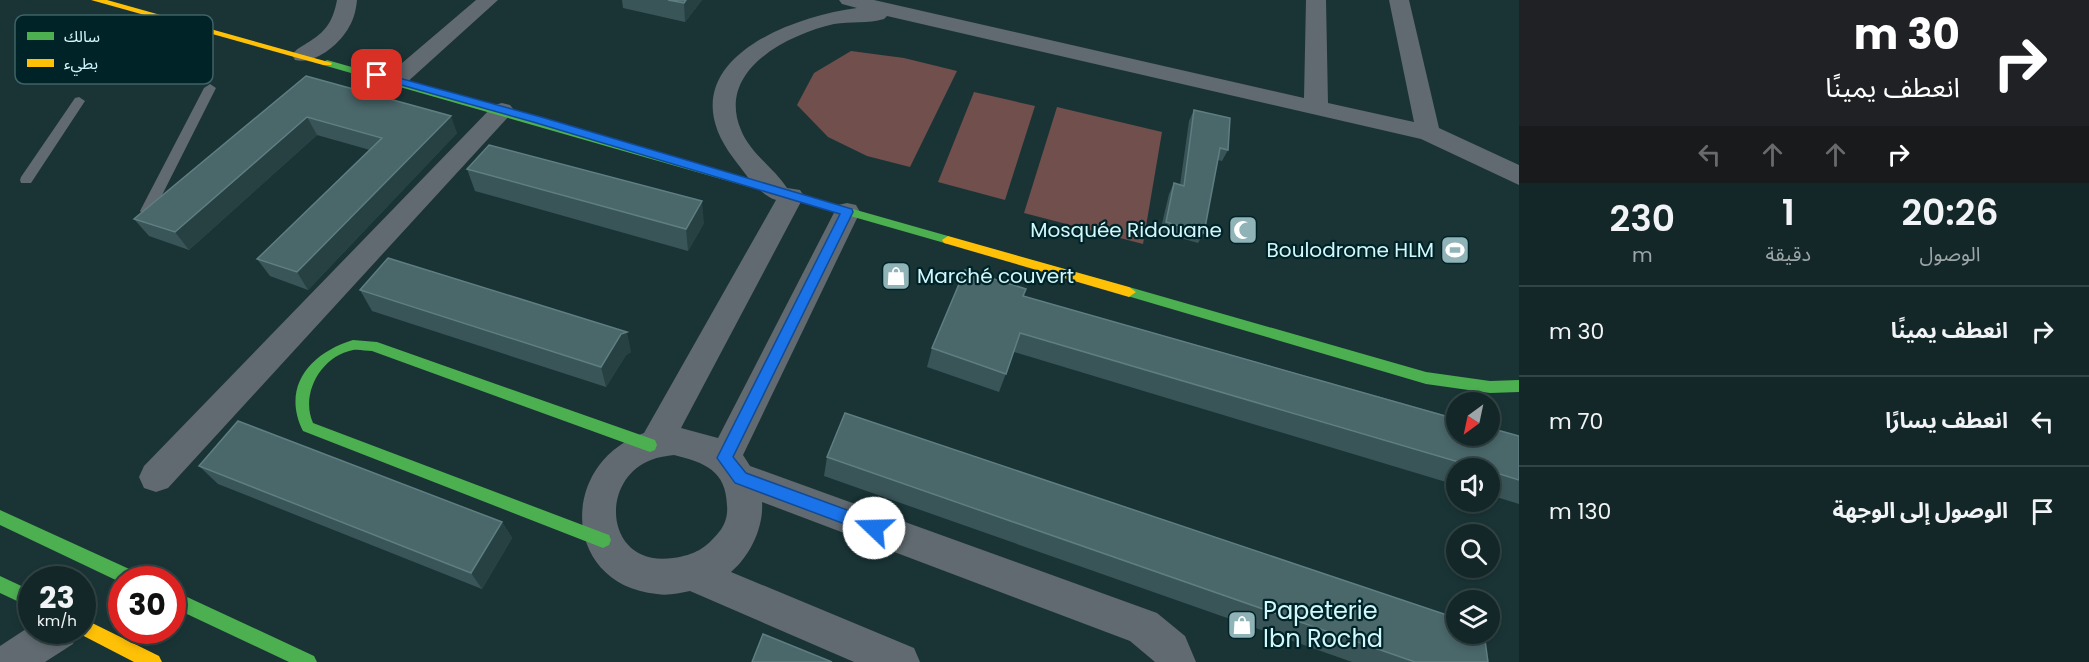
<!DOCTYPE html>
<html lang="ar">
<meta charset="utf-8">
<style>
body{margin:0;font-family:Poppins,"Noto Sans Arabic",sans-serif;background:#213334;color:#f1f3f6;direction:rtl;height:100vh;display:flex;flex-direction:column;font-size:22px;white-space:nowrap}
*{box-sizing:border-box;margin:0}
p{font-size:20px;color:#9da5a8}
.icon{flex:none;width:33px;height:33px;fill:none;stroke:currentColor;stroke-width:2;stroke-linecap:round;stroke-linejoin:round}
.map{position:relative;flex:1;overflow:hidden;direction:ltr}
.details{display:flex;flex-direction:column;background:#142728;width:570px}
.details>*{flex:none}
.top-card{background:#202124;color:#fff;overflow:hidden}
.needle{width:39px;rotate:213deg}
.buttons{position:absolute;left:1446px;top:392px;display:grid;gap:12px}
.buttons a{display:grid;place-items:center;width:54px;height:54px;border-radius:50%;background:#142728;box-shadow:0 3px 9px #0003,0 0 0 2px #334445;font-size:30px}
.speed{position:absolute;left:18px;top:566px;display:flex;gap:12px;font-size:30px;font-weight:700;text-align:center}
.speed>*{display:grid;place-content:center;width:78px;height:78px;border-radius:50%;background:#142728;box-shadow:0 3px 9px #0003,0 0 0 2px #334445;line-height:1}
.speed small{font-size:15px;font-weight:400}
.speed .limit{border:9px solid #d22;background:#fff;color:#111}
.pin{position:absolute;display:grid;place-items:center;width:51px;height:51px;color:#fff;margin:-26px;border-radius:12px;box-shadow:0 3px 9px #0006}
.me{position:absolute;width:66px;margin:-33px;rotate:291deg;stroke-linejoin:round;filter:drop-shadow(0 0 4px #0008)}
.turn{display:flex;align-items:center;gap:21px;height:126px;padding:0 30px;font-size:27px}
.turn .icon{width:78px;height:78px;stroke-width:2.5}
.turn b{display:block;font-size:42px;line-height:51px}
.lanes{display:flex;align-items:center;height:57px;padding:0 30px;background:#0003;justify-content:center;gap:30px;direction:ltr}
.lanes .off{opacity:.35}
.eta{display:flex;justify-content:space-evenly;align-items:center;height:102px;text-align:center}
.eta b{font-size:36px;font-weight:600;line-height:42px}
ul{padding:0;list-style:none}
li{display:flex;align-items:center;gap:18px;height:90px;padding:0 30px;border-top:2px solid #334445}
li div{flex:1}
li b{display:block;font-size:22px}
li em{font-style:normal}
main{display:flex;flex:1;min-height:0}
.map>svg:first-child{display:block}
.green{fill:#704f4c}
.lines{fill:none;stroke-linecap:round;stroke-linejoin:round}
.lane{fill:#606a70;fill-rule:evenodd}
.street{fill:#606a70;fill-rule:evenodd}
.fast{fill:#4caf50;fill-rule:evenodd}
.slow{fill:#ffc107;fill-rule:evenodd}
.wall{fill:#3a5558}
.shaded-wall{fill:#274143}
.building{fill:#4a676a;stroke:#5f7e81;stroke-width:1.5}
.route{fill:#1a73e8;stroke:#114b97;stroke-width:1.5}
.labels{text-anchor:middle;stroke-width:4.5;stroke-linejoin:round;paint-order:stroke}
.poi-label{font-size:20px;fill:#d0f8fd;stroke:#002327;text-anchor:end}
.near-poi-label{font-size:24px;fill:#d0f8fd;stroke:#002327;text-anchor:start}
.key{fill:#002327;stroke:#3e6367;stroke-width:1.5}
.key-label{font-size:16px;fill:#d0f8fd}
</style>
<main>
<section class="details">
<div class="top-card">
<div class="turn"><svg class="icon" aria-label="right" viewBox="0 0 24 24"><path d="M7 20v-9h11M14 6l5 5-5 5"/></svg><div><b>30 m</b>انعطف يمينًا</div></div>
<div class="lanes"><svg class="icon off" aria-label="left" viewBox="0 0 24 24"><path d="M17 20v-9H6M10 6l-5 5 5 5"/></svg><svg class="icon off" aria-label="ahead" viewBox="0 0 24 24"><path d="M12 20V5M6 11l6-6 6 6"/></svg><svg class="icon off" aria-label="ahead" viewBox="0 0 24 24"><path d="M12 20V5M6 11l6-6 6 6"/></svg><svg class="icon" aria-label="right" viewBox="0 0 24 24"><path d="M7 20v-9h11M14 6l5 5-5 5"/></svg></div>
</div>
<div class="eta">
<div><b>20:26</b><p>الوصول</p></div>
<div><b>1</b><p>دقيقة</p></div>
<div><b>230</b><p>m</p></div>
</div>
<ul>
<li><svg class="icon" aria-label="right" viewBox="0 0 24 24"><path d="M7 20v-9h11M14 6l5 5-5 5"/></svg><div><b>انعطف يمينًا</b></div><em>30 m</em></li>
<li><svg class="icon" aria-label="left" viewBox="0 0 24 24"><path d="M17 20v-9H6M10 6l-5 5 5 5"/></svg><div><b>انعطف يسارًا</b></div><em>70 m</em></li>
<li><svg class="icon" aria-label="arrive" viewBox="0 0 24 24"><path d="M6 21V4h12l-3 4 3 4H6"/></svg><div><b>الوصول إلى الوجهة</b></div><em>130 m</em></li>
</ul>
</section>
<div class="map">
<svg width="1519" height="662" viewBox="0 0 1519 662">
<rect width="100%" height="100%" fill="#1a3436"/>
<!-- green -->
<path class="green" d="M851,51L904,58L957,71L910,167L867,156L828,137L797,105L814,73Z
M974,92L1035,106L1005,200L938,182Z
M1057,107L1162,132L1143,244L1024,213Z"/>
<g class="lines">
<!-- lane -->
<path class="lane" d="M210,84L216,88L154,211L152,214H142L140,211L204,88Z
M79,97L85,101L31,183H21L20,180L21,177L75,98Z"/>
<!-- street -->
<path class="street" d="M337,0H357C356,10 354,19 349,27C340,44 315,65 295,60L292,55C296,49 301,47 307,43C326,32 333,21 337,0Z
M476,0H498L404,85L396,87L388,85L385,80L388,75Z
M839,0H874L1304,98L1306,0H1326L1328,103L1414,122L1389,0H1409L1439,128L1519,165V185L1421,139L887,16L884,19C868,24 851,21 834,24C786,35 716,71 741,130C750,153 774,168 787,188L800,190L804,196L681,428L718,438L838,205L847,203L856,205L860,212L743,455L750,466L1157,613L1185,636L1196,662H1155L1130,641L762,502C764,527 750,556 731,572L914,648L920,662H854L690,591C679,593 668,596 657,594C562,585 557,464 644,433L776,200C759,195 745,173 734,159C664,67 782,18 857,8L842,4ZM674,455C705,463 726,470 727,506C728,515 725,525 719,532C706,548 695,555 673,558C605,568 598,480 651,460C658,457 667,456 674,455Z
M502,103L510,105L514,110L510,115L168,488L156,492L144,488L139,477L144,466L494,105Z
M32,625V630H78L73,644L45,662H0V646Z"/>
<!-- fast -->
<path class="fast" d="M327,60L948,236L954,240L948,244L323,65L322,63Z
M1129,287L1426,372L1490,381L1519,380V392L1490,393L1426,384L1124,295L1122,292Z
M353,340L377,342L655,440L657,445L655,450L650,452L372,351C366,351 359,349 353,350C321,356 300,394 313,423L609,535L611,540L609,545L603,548L303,431C281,387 310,353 353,340Z
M0,510L138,573L140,579H122V583L0,525Z
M0,576L32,591V608L0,593Z
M172,590L314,656L317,662H289L172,607Z"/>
<!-- slow -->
<path class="slow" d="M91,0H107L332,63L331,65H323Z
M948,236L1129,287L1136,292L1129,297L944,243L942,240Z
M82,618L159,656L162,662H134L76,632L75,630H82Z"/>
</g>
<!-- wall -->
<path class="wall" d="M622,0H702L685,22L623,8Z
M306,76L457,133L308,290L270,276L257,259L370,150L317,135L189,250L149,236L134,219Z
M1194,110L1228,150L1222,161L1218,160L1204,233L1198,243L1160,232L1169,194L1174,183L1180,185L1189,121Z
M467,169L704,223L688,251L475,191Z
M360,290L631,352L626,355L606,387L372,311Z
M1023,296L1519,436V504L1490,495V468H1456V485L1014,352L999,392L927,367L932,348Z
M827,457L1488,662H1352L824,476Z
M199,466L502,522L512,538L482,589L218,484Z"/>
<!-- shaded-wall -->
<path class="shaded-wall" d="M686,0H702L685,22L684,3Z
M451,116L457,133L308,290L297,272Z
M307,117L317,135L189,250L175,232Z
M702,201L704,223L688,251L686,229Z
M627,332L631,352L626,355L606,387L601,367L621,334Z
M502,522L512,538L482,589L471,573Z"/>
<!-- building -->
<path class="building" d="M668,0H686L684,3Z
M306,76L451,116L297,272L257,259L382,138L307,117L175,232L134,219Z
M1194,110L1230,118L1228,150L1220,148L1204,233L1166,222L1174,183L1184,186Z
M489,145L702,201L686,229L467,169Z
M388,258L627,332L621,334L601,367L360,290Z
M965,270L1026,289L1023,296L1456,419V435H1490V428L1519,436V480L1490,471V468H1479L1020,333L1006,374L932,348Z
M845,413L1456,618V633H1484L1488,662H1415L827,457Z
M238,421L502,522L471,573L199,466Z
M763,634L832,662H752Z"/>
<!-- route -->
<path class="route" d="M377,72L541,117L852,209L853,212L733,457L746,473L880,522L883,528L880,533L874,535L735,483L717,458L840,214L533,122L373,77L372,75Z"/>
<!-- icons -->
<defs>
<g id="mosque-square" transform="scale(1.5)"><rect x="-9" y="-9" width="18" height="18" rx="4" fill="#90b3b7" stroke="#002327"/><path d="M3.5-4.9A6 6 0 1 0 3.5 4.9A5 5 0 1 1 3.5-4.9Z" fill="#fff"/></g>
<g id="stadium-square" transform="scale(1.5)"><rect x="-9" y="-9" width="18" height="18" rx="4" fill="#90b3b7" stroke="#002327"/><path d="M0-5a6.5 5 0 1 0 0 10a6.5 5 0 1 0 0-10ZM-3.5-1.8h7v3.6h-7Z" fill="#fff"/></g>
<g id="shop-square" transform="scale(1.5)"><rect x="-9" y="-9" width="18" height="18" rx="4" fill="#90b3b7" stroke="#002327"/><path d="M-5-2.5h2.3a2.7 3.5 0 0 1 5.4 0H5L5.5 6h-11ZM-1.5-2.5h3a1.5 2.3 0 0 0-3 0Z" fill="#fff"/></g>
</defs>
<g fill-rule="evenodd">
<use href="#mosque-square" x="1243" y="230"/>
<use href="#stadium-square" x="1455" y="250"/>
<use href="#shop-square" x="896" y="276"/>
<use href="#shop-square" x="1242" y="625"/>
</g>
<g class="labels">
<!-- poi labels -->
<g class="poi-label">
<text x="1222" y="237">Mosquée Ridouane</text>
<text x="1434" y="257">Boulodrome HLM</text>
<text x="917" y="283" text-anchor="start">Marché couvert</text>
</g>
<!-- near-poi labels -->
<g class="near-poi-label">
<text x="1263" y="619">Papeterie<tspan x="1263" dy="28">Ibn Rochd</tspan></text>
</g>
</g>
<!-- legend -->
<rect x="15" y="15" width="198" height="69" rx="9" class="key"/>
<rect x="27" y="32" width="27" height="8" fill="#4caf50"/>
<rect x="27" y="59" width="27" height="8" fill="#ffc107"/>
<g class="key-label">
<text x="64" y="42">سالك</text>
<text x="64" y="69">بطيء</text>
</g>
</svg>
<div class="buttons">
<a><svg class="needle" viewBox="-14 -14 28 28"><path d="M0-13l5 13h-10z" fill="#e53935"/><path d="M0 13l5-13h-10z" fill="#9da5a8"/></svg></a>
<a><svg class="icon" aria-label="sound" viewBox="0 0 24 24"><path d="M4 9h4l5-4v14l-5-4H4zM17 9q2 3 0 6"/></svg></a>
<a><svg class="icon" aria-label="search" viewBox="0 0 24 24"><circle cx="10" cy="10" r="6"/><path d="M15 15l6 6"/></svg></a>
<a><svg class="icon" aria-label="layers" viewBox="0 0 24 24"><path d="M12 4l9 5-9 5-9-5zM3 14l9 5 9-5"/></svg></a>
</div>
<div class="speed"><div>23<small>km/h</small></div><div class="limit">30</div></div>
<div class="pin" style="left:377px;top:75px;background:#d93025"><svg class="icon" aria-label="arrive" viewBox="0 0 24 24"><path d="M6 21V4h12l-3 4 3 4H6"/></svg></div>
<svg class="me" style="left:874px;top:528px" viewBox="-20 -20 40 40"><circle r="19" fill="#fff"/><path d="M0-13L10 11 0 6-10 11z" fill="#1a73e8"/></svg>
</div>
</main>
